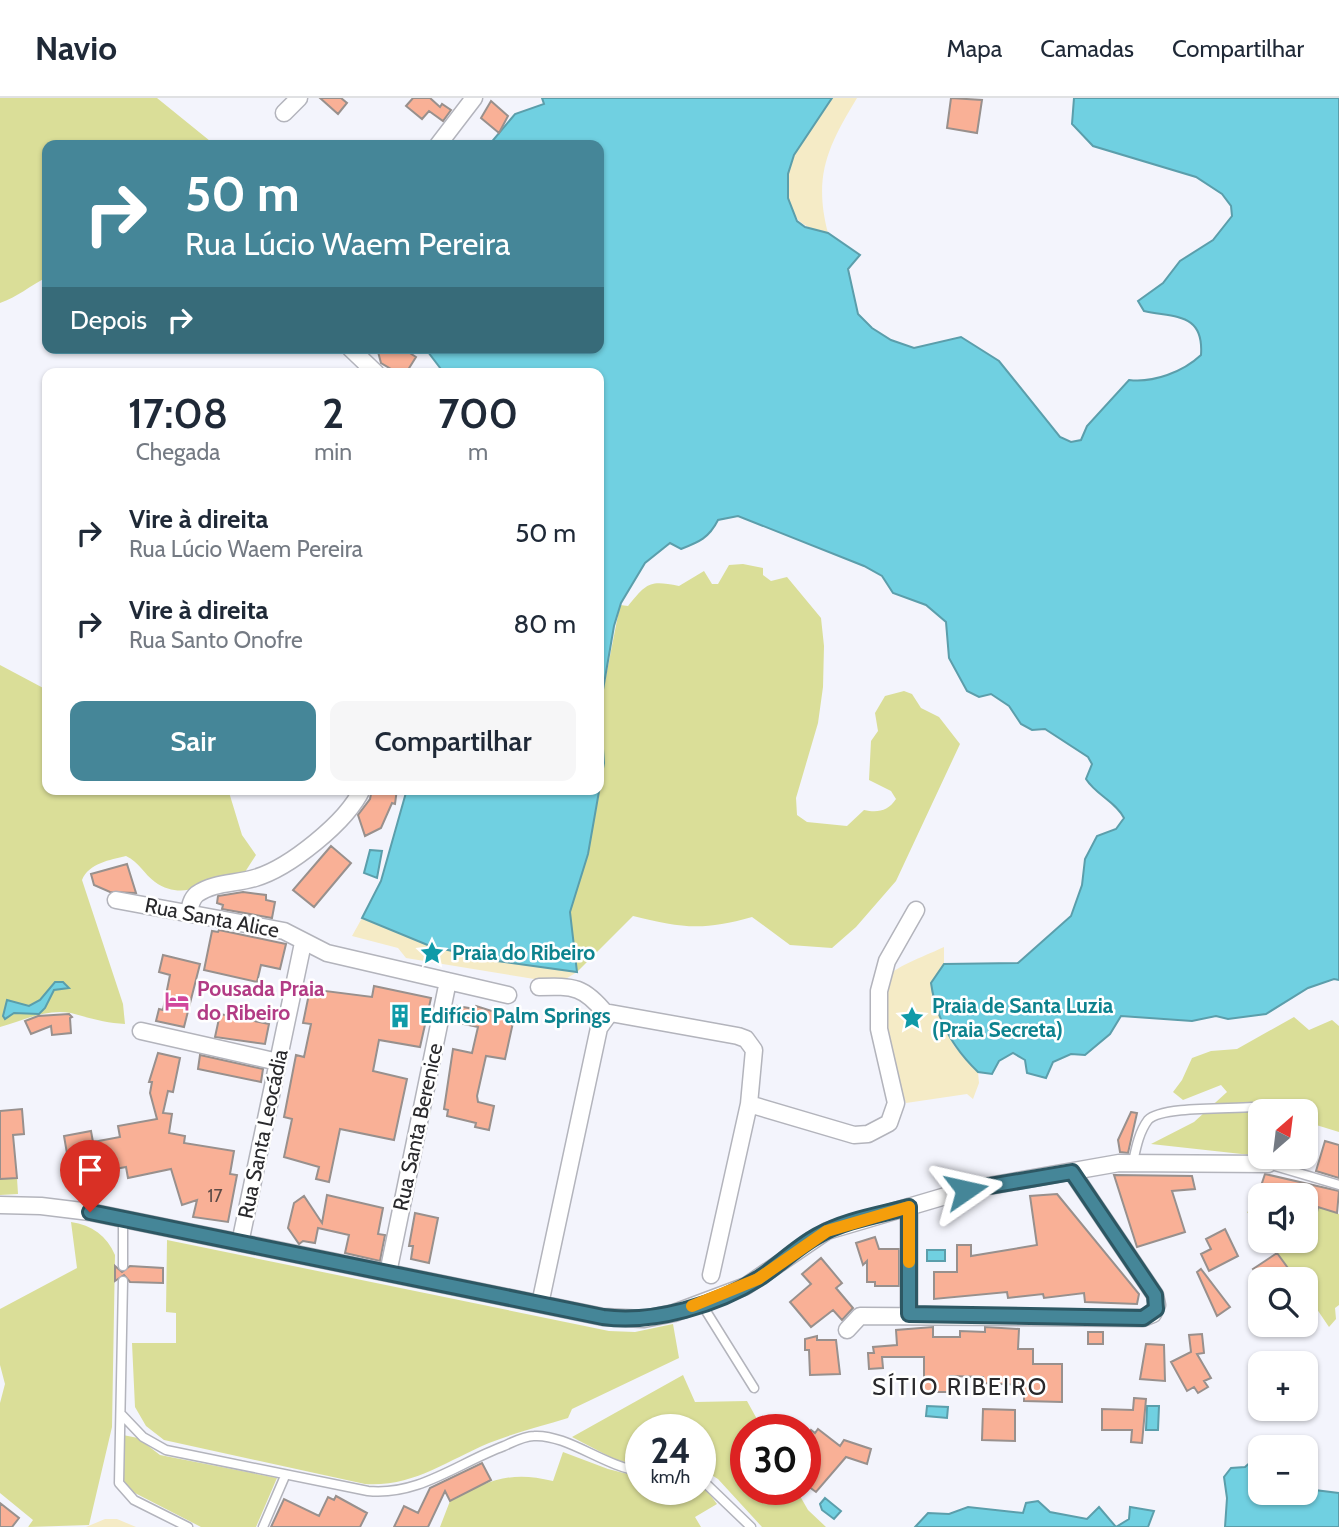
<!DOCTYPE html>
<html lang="pt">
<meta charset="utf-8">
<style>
body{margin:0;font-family:Cabin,sans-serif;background:#f6f6f7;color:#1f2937;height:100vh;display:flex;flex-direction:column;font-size:26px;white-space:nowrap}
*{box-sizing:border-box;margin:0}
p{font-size:23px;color:#747a83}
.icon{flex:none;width:38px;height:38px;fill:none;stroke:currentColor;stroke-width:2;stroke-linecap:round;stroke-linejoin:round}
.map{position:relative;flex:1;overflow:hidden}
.drawer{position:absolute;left:42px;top:270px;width:562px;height:427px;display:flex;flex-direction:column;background:#fff;border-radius:14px;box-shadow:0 2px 5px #0004}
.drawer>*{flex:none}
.guide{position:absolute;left:42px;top:42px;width:562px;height:214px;border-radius:14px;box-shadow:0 2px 5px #0004;background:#458698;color:#fff;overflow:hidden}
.needle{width:46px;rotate:28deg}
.controls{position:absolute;left:1248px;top:1001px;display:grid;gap:14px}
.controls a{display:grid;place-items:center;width:70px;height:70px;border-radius:14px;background:#fff;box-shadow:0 2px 5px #0004;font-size:35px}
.speed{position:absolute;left:625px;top:1316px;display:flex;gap:14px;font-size:35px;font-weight:700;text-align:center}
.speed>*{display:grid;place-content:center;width:91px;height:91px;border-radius:50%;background:#fff;box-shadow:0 2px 5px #0004;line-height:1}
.speed small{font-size:18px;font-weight:400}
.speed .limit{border:10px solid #d22;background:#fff;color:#111}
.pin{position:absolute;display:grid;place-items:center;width:60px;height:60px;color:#fff;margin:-72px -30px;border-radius:50% 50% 50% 0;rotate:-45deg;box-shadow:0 0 7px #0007}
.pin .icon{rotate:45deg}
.me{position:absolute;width:77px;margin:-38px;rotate:79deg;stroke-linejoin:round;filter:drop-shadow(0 0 5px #0008)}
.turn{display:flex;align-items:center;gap:24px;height:147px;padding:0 28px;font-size:32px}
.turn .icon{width:91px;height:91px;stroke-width:2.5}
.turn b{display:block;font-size:49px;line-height:60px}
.then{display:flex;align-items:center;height:66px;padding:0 28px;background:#0003;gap:14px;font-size:26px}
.eta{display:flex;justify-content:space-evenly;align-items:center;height:119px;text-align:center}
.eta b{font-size:42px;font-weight:600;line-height:49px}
.cta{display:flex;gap:14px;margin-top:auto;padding:14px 28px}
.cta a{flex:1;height:80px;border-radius:14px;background:#458698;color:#fff;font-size:28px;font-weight:600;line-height:80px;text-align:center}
.cta a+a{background:#f6f6f7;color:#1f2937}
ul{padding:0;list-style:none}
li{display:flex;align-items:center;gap:21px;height:91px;padding:0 28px}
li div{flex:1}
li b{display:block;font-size:26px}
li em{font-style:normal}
header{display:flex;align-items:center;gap:42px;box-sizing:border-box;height:98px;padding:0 35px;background:#fff;border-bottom:2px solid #e0e1e3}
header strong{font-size:33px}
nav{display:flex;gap:38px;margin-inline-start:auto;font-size:24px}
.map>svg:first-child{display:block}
.green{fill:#dade98}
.sand{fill:#f5ebc6}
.water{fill:#70d0e1;stroke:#5b9eab;stroke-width:2}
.building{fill:#f9b096;stroke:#98908d;stroke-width:2}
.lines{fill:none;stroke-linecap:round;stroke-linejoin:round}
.lane-casing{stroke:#b3b4bc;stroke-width:11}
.street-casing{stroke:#b3b4bc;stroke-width:19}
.lane{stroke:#fff;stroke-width:8}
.street{stroke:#fff;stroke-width:16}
.route-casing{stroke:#2d5763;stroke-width:18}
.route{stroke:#458698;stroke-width:12}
.slow{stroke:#f59e0b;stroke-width:12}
.labels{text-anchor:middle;stroke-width:5;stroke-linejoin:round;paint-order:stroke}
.number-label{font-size:18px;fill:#5d4b46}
.street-label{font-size:21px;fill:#29292c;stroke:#fff}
.culture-label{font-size:21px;font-weight:bold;fill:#0d838f;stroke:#fff;text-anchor:start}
.hotel-label{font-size:21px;font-weight:bold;fill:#b23c85;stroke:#fff;text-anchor:start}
.quarter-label{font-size:24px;letter-spacing:2px;fill:#29292c;stroke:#fff}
</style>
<header>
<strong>Navio</strong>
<nav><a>Mapa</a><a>Camadas</a><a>Compartilhar</a></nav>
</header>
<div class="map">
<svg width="1339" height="1429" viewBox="0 0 1339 1429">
<rect width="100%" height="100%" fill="#f3f4fc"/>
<!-- green -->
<path class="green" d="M0,0H157L215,47H47V179C30,188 17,199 0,205Z
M743,466L763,470V477L771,483L787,479L821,520L824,548L823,589L818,625L796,700L797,717L807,724L847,728L864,712C878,715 888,713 896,701L891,693L869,682L871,643L878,633L875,615L885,598L904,593L912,596L921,610L939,619L960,646L896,783L856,829L832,850L790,847L752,819C703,833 681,830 633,818L577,874L570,814L588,756L604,665L600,609L620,507L628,508C647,485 649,482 679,488L704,473L712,486H718L729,467Z
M0,567L47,592V691H228L242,737L256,757L245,774C214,779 186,806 155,784C144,776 139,764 126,758C110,762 89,765 82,782L123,906L125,926C106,925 89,920 71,915C47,910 22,923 0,929Z
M1294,919L1309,932L1332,922L1339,928V1034L1313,1026L1306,1049V1013H1260V1058L1151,1046L1194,1024L1227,994L1221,987L1183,1002L1173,994L1182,982L1192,960L1211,953L1237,951Z
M17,1080L18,1096L0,1097V1081Z
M1261,1088L1293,1097H1260V1131L1247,1114L1256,1109Z
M1318,1109L1339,1116V1207L1335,1210L1336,1221L1329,1229L1306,1195V1181H1296L1268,1143H1306V1111L1316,1114Z
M71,1124C92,1127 107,1138 115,1157L112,1329L89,1427L28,1429L33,1422L0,1395V1305L5,1286L0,1267V1211L77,1170Z
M167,1142L609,1233L635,1234L673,1226L679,1260L572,1311L568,1320C542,1328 514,1335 489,1345C446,1363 414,1389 365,1386L164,1342L146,1328L135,1309L132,1245H176V1215L166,1214Z
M683,1277L695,1304L747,1303L763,1332H746V1391H796L808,1412L826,1429H762L718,1381L700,1370V1332H640V1367L616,1362L572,1339Z
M123,1337L138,1340L160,1357L277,1380L256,1429H201L131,1393L123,1381Z
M563,1354L608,1371L640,1379V1391H700V1383L717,1406L695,1419L701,1429H440L450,1403C488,1383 509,1372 553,1383Z"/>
<!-- sand -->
<path class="sand" d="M832,0H857C828,48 813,78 828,135C807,130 795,126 789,103C778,61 814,33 832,0Z
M362,820L430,848L497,863L577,874L559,885L406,860L398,850L352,838Z
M944,849V866L931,885L954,948L978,974L979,985L973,1001L967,996L906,1005C897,980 871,900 887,879C896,868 930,856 944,849Z
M105,1421H117L136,1429H86Z"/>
<!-- water -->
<path class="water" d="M542,0H832L794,57L788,76V100L797,123L805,129L828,135L860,157L848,171L858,216L872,230L891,242L914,250L961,239L999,263L1060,339L1071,344L1081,342L1087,328L1129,282C1153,285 1183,274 1201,257C1204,214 1174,220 1144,213L1138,203L1163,185L1180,163L1213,142L1232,118L1231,108L1222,96L1196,79L1093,48L1072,26L1074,0H1339V882L1334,881L1308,890L1266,916L1228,921L1216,918L1192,923L1121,918L1110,936L1085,957L1071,956L1053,964L1046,980L1027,975L1025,962L1013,955L999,963L992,976L978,974C952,949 936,921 931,885L944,866L1018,865L1071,818L1082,787L1085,761L1097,738L1116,731L1124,720C1115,703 1096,697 1086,681L1092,666L1088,659L1045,631L1032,632L1021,626L1009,608L991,596L979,599L967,593L949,560L946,524L926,507L893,495L882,478L864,468L738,418L718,422C709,440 699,444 681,451L670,445L645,465L621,505L614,528L600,609L604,665L588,756L570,814L577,874L497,863L430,848L362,820L381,783L407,691H598V275H444L425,250H598V47H489L515,16L544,6Z
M370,752L382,753L377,780L364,775Z
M55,884H63L69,890L54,892L45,910L39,916L14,915L5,921L3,918L7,902L29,908L40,902Z
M927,1152H945V1163H927Z
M927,1308L948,1309L947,1320L926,1318Z
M1147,1308H1159L1158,1332H1146Z
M1260,1356V1395H1306V1391L1339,1395V1429H1225L1227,1400L1224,1379L1231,1370L1245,1369Z
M825,1400L841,1413L834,1421L822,1412L820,1406Z
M1038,1403L1050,1414L1087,1421L1099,1409L1116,1429L1129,1421L1130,1409L1154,1413L1148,1429H915L928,1415L949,1416L968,1409L1023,1415L1026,1405Z"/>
<!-- building -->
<path class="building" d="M320,0H341L347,5L338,16Z
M413,0H430L440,9L442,6L451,12L443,23L429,13L422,21L406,8Z
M951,0L982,2L977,35L947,30Z
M491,3L508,18L499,35L481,20Z
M377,250H402L416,259L406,275H398L381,265Z
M372,691H397L395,706L392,705L381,730L365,738L358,717L370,701Z
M331,748L351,765L314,809L293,792Z
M127,766L136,795L110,794L94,787L91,776Z
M243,794L266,797V802L275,804L272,820L222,811L223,807L217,805L218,798Z
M219,832L286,846L280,871L261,867L257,884L204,872L212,833L218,834Z
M163,857L200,866L184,929L156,923L159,911L163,912L170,877L159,874Z
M374,888L431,900L420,949L379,942L373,973L407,981L394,1042L340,1031L329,1084L316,1081L319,1069L284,1059L292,1021L284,1019L296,957L304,959L311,926L303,925L310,891L372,899Z
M457,908L475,911L476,908L514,920L505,961L486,958L477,998L478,1004L494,1008L489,1032L475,1029L476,1025L447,1018L448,1012L444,1011L453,951L472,955L478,929L454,924Z
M69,916L72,919L70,920L71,935L52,937L51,928L31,936L25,923L38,918Z
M220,916L269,926L265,946L215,939Z
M158,955L180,960L173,994L168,993L163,1015L172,1016L169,1035L185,1038L184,1045L234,1053L230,1076L237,1077L228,1124L193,1119L197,1102L182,1107L171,1071L128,1080L126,1069L99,1074L101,1084L73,1090L64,1038L91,1033L93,1044L120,1039L118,1028L157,1021L150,995L152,984H149Z
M200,957L263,971L261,984L198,971Z
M22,1011L24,1036L13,1037L17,1080L0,1081V1013Z
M1131,1014L1137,1015L1128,1055L1120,1054L1118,1042Z
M1325,1043L1339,1047V1080L1316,1073Z
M1265,1076L1339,1093L1337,1115L1318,1109L1317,1114L1306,1111V1097H1294L1261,1088Z
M1114,1077L1192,1078L1195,1091L1172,1093L1185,1134L1137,1149Z
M1057,1096L1139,1196L1137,1206L1085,1204L1084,1195L1044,1200L1043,1196L1008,1200L1007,1194L934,1201V1174H957V1147H971V1158L1037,1147L1030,1098Z
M327,1097L383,1110L378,1136L385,1137L380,1163L345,1155L349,1137L318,1130L315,1145L303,1143L299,1146L288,1130L294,1105L304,1098L322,1125Z
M415,1115L438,1120L429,1165L411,1161L413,1148H409Z
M1225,1131L1238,1158L1209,1173L1201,1156L1211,1151L1206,1141Z
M875,1139L879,1151H899V1188H875V1184H867V1163L863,1167L856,1145Z
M1277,1155L1296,1181H1260L1253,1171Z
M821,1160L842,1185L836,1190L853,1210L842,1222L833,1212L811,1229L790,1204L811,1186L802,1176Z
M115,1168L122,1174L130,1168L163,1170V1185L130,1184L124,1177L115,1183Z
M1201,1171L1230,1209L1217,1218L1197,1174Z
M933,1229V1239H960V1233L985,1234V1229L1019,1231L1018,1251H1033V1266H1062V1304L1024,1303V1287L983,1285V1279L950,1278V1294H924V1259H882L883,1270L869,1271L868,1255H874L873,1249L897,1247L896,1232Z
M1088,1234H1103V1246H1088Z
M1202,1236L1204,1255L1197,1256L1211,1280L1204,1283L1208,1289L1198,1295L1194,1289L1187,1293L1171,1264L1191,1254L1189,1237Z
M817,1238V1242H836L840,1276L810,1277L809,1252H805V1241Z
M1146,1246L1164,1247L1165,1283L1140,1281Z
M1134,1300L1146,1301L1142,1345L1131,1344L1132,1332H1102V1311L1133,1312Z
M983,1311L1015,1312V1343L982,1342Z
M818,1331L840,1348L844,1342L871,1351L867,1366L846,1359L816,1394L805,1386V1340L811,1332L815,1335Z
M482,1365L491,1382L450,1403L445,1393L428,1429H394L404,1408L418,1415L430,1390Z
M336,1398L367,1415L360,1429H271L284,1401L319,1418L328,1399L334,1402Z
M0,1405L19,1420L12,1429H0Z"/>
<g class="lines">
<!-- lane casing -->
<g class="lane-casing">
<path id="lane" d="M1133,1064C1136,1050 1139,1034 1148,1022C1161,1008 1230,1011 1252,1009
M1268,1066L1339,1087
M123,1168V1122
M123,1183L119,1385L134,1402L188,1429
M701,1205L754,1290
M122,1317L143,1339L166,1352L368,1393C419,1398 458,1365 504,1348C513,1344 524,1338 534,1338C567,1336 605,1369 640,1373
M700,1380L751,1429
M263,1429L285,1378"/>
</g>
<!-- street casing -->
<g class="street-casing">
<path id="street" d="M284,15L299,0
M438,47L474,0
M350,250L376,275
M116,802L284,833L327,855L508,897
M189,815C190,808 191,801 197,796C214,784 236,786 255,780C289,770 347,724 362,691
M539,889C574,888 584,888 607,917
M141,933L278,964
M749,1006L854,1037L868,1036L889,1025L896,1005L879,931V893L887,863L916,812
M0,1107L41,1108L90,1114L603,1219L644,1221L674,1215L746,1188L827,1133L966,1092L1119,1065L1268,1066
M909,1109V1216
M240,1145L303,845
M388,1175L448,883
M540,1206L599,930L610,915L738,938L746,941L754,952L749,1006L711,1177
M847,1232L860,1218L1143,1220L1153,1216L1157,1207L1155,1197L1072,1074"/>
</g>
<!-- lane -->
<use href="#lane" class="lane"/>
<!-- street -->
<use href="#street" class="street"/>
</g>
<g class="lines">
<!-- route casing -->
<g class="route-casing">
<path id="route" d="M90,1114L603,1219C653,1226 718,1207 761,1179C780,1166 797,1149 817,1138C845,1122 879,1117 909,1109V1216L1143,1220L1156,1211L1155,1197L1072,1074L966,1092"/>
</g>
<!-- route -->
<use href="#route" class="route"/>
<!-- slow -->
<path class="slow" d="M692,1208L758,1181L827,1133L909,1109V1164"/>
</g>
<!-- icons -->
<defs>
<g id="sight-bare" transform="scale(1.89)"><path d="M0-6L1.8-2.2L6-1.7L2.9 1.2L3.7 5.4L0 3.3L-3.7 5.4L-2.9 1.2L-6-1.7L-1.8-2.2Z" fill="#0f9aa8" stroke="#fff" stroke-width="2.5" paint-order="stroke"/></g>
<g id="hotel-bare" transform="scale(1.89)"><path d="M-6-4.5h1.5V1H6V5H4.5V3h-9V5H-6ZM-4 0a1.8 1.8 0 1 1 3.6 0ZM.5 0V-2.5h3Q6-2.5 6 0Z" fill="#d1479c" stroke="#fff" stroke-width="2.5" paint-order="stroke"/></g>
<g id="building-bare" transform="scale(1.89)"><path d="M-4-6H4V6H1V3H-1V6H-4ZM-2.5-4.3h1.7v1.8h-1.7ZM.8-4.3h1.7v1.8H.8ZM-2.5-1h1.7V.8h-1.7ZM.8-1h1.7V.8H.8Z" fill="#0f9aa8" stroke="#fff" stroke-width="2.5" paint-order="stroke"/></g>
</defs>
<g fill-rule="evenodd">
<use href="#sight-bare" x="432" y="855"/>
<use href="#hotel-bare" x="177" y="903"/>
<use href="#building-bare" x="400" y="918"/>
<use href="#sight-bare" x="912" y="920"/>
</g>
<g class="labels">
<!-- number labels -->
<g class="number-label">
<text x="215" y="1104">17</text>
</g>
<!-- street labels -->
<g class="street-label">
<text transform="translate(212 820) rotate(11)" y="7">Rua Santa Alice</text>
<text transform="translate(418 1029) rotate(-78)" y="7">Rua Santa Berenice</text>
<text transform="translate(263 1036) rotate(-78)" y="7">Rua Santa Leocádia</text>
</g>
<!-- culture labels -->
<g class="culture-label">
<text x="452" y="862">Praia do Ribeiro</text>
<text x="932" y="915">Praia de Santa Luzia<tspan x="932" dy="24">(Praia Secreta)</tspan></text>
<text x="420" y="925">Edifício Palm Springs</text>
</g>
<!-- hotel labels -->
<g class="hotel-label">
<text x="197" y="898">Pousada Praia<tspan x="197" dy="24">do Ribeiro</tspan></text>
</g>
<!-- quarter labels -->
<g class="quarter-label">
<text x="960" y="1297">SÍTIO RIBEIRO</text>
</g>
</g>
</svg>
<div class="controls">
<a><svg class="needle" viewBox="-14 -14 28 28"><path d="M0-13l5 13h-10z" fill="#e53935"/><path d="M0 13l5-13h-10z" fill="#747a83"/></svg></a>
<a><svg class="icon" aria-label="sound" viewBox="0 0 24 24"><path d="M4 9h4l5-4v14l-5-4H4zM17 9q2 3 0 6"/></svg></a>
<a><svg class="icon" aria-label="search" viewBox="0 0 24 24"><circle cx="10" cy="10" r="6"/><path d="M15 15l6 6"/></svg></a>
<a>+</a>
<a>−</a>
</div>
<div class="speed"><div>24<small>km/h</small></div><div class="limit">30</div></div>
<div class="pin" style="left:90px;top:1114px;background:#d93025"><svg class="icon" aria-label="arrive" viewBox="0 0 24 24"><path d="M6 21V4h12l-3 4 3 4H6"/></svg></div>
<svg class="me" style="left:966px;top:1092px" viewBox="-20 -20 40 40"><path d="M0-17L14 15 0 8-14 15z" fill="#458698" stroke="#fff" stroke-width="4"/></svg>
<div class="guide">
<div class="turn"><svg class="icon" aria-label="right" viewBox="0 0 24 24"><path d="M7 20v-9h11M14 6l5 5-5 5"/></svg><div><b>50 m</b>Rua Lúcio Waem Pereira</div></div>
<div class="then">Depois<svg class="icon" aria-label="right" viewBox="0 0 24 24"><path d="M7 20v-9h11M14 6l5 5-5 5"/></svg></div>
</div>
<section class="drawer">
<div class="eta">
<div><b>17:08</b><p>Chegada</p></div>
<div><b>2</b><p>min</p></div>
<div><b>700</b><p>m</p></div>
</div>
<ul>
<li><svg class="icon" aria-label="right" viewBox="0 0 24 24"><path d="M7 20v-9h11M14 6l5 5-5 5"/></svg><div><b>Vire à direita</b><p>Rua Lúcio Waem Pereira</p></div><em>50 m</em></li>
<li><svg class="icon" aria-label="right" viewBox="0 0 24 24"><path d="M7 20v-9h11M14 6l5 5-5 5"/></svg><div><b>Vire à direita</b><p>Rua Santo Onofre</p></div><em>80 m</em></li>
</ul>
<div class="cta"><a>Sair</a><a>Compartilhar</a></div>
</section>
</div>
